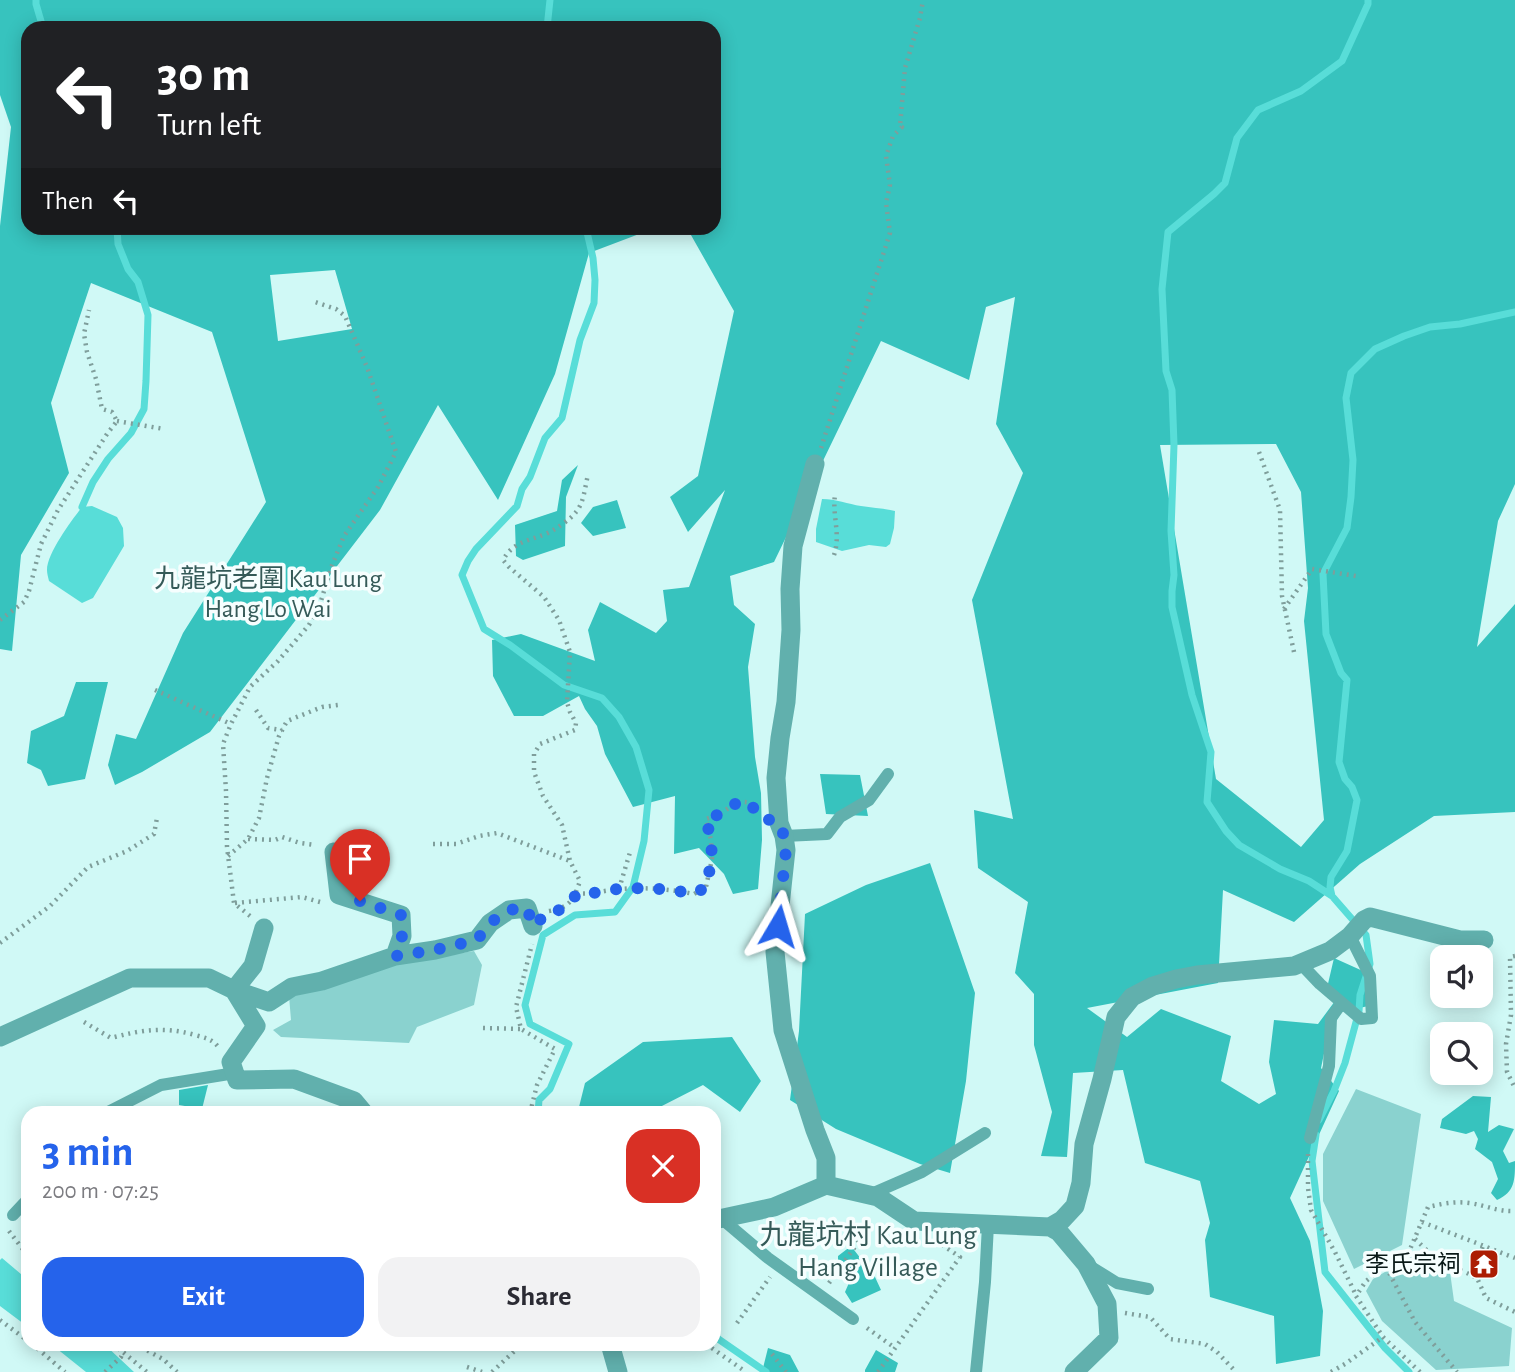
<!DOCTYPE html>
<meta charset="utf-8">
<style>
body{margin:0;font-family:"Alegreya Sans","Noto Sans TC",sans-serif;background:#f2f2f3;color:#2b2b33;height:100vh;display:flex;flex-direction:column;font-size:26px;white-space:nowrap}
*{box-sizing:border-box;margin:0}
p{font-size:23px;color:#7c7c81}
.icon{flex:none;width:38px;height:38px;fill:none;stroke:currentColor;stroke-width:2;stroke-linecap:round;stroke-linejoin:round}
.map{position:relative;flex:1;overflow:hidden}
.panel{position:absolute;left:21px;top:1106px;width:700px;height:245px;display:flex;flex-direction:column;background:#fff;border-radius:21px;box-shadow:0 4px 18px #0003}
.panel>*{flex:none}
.top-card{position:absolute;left:21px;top:21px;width:700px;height:214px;border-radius:21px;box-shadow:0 4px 18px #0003;background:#202124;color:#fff;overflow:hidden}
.tools{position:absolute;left:1430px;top:945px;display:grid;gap:14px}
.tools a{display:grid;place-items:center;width:63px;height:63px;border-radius:14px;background:#fff;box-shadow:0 4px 18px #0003;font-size:35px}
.pin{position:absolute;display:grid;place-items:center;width:60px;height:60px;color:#fff;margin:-72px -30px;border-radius:50% 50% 50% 0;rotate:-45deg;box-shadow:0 0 7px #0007}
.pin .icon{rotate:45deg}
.me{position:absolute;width:77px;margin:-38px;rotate:7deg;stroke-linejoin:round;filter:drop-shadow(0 0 5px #0008)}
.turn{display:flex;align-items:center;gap:24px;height:147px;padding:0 21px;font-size:32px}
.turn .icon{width:91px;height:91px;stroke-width:2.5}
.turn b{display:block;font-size:49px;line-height:60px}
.then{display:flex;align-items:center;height:66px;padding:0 21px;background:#0003;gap:14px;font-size:26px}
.round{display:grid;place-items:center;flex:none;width:74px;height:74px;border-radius:21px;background:#f2f2f3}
.overview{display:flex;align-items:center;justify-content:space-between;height:119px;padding:0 21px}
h1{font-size:42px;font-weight:700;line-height:52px;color:#2563eb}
.button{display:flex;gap:14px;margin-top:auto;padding:14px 21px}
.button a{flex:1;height:80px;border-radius:21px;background:#2563eb;color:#fff;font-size:28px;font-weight:700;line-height:80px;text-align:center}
.button a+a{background:#f2f2f3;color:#2b2b33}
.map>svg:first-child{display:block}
.green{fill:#8ad2cf}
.forest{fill:#37c3be;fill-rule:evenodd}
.water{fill:#58ddd8}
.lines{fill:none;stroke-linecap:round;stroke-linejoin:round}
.stream{stroke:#58ddd8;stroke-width:7}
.path{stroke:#7f9e9b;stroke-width:4.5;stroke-dasharray:2 5;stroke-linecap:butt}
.service{stroke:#61b0ad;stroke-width:12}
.minor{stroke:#61b0ad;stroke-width:19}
.route{stroke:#2563eb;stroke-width:12;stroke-dasharray:0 21.6}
.labels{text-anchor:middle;stroke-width:7;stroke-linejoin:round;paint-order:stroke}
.poi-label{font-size:24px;fill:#081817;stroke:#f6fefe;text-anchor:end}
.neighbourhood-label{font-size:26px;fill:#355a58;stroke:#f6fefe}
.quarter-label{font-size:28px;fill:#355a58;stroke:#f6fefe}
</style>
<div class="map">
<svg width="1515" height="1372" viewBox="0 0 1515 1372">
<rect width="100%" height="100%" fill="#d0f9f6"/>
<!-- green -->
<path class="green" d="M474,951L482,965L474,1005L417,1027L409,1043L281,1037L273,1030L291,1020L289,996L391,963Z
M1356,1089L1421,1114L1402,1245L1354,1269L1323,1201V1154Z
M1419,1252L1425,1258L1450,1272L1454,1301L1512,1328L1509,1366L1436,1370L1382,1321L1366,1291L1373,1279Z"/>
<!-- forest -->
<path class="forest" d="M0,0H1515V484L1498,521L1477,647L1515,604V812L1434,816L1360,864L1294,922L1223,890L1218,983L1087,1008L1127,1037L1161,1009L1231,1036L1221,1081L1259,1104L1276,1094L1269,1062L1274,1020L1318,1024L1335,1001L1327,988L1334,958L1374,976L1373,1005L1341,1012L1327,1039L1321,1068L1339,1091L1290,1198L1310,1241L1323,1311L1320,1356L1276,1364L1274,1316L1210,1297L1205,1240L1210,1223L1200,1181L1145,1163L1123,1070L1073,1073L1067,1157L1041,1156L1052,1112L1034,1045V994L1015,973L1028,902L978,868L974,810L1013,819L972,600L1023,473L996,424L1015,297L986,307L969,380L881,341L774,562L730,576L734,605L755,624L748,667L755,757L761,793L762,840L758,889L733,894L724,874L699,848L674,854L675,796L633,807L605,754L597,726L585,709L579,696L543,716H514L493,676L492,640L521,634L595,661L588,630L600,602L656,633L667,621L663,590L689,587L725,490L688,532L670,497L698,476L734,311L687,228H714V28H28V228H655L589,253L555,374L498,500L438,405L380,510L210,732L142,772L115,785L108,765L116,734L136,739L183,633L266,502L212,332L91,283L51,403L69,473L21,555L12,651L0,649V226L11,127L0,95ZM335,270L352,329L278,341L270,275ZM1276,444L1301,492L1308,588L1304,621L1324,820L1301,847L1216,779L1160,445Z
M578,465L566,497L565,546L523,560L516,556L515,525L557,511L562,480Z
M617,500L626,528L593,536L581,523L593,507Z
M76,682H108L85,779L48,786L41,770L27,763L31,731L64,716Z
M820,774L860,775L868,816L826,814Z
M930,863L975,993L966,1081L950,1173L920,1164L836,1129L790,1100L799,1031L805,914L866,885Z
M732,1037L761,1081L740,1112L703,1085L656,1109L578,1111L585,1083L643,1042Z
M208,1085L202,1109L179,1105V1090Z
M1473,1096L1491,1097L1488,1132L1499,1125L1514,1129L1503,1151L1509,1163L1515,1161C1515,1180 1515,1192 1497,1200L1491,1193L1498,1179L1492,1162L1475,1149L1478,1139L1474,1131L1466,1134L1440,1128L1442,1119Z
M851,1246L875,1277L881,1290L852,1303L845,1292L852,1276L838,1262V1256Z
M768,1348L790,1355L799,1372H762Z
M876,1350L898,1363L895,1372H865V1370Z"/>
<!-- water -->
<path class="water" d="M822,499C836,499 848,504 861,506C873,508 883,508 895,511L894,528L890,544L886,547L869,545L842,551L816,542V529Z
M92,506L117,517L123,528L124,546L93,598L82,603L49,581C48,577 47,573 47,570C47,553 72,520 82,507Z
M2,1258L28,1280V1327L0,1306V1260Z
M51,1344H104L134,1372H86Z"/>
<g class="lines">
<!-- stream -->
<path class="stream" d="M36,0V4L43,28
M547,28L550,0
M82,507L93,482L108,459L131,433L144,409L146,381L148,315L138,282L128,269L118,244L117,228
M1332,896L1330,887L1331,877L1347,851L1357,800L1352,787L1345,779L1339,762L1347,680L1341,673L1326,634L1323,574L1347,528L1351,497L1353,460L1346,398L1351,373L1375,349L1404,336L1430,327L1460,324L1515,312
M538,1113L539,1100L550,1089L569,1044L530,1024L525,1005L543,935L575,915L615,912L633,887L644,841L649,790L636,747L619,717L602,698L564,685L510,645L484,629L462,575L468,561L476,549L517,506L522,489L530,477L545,438L562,418L580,340L594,303L595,280L593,258L586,228
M1319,1120L1334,1091L1345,1063L1359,1011L1360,995L1370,964L1366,935L1332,896L1309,881L1280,869L1239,845L1226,831L1207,802L1211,752L1192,695L1172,607V591L1174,575L1171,531L1174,445L1172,390L1166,371L1162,289L1168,232L1214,194L1225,183L1237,138L1258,110L1301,91L1342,61L1368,4V0
M1316,1135L1312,1161L1325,1272L1385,1348L1409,1372
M714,1336L766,1372"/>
<!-- path -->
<path class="path" d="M117,421L164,429
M821,448L890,233L886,203L890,185L886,156L893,136L902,127L900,126L905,68L920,18L923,0
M1259,452L1280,510L1282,596L1294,652
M834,555C841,534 832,516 835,495
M1284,609L1312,569L1356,576
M0,620L24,602L29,591L41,544L58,510L107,434L117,421L112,412L102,409L96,379L87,352L84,334L89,310
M155,690L231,724
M256,710L268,728L282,730
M248,839L275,840L282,837L300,843L315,845
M433,844H456L479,836L497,833L570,861
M228,856L248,839L259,818L267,778L279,736L287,721L322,707L338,705
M361,858H371L372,832
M354,867L361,865V858L355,857
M619,889L631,849
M576,893C591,895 605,890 620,889C645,887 669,889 694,894L706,887L712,859L711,840L706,819C712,817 718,815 723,812C734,804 738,800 751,803L756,814
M235,903L302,897L320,902
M549,911C570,907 573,901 580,881L570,861L562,825L543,796L534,772V754L540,744L575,730L576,723L570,712L567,702L570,652L559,620L544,597L509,567L503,560C514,540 531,541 550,532C556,529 572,518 576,512C584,503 585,486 588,475
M250,916L234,903L227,847L226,791L223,744L231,724L250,687L278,661L309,625L321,601L331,568L344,536L378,487L396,452L367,367L345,316L336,309L315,302
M0,943L50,906L88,867L127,851L154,834L157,818
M1515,956L1510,957L1511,1015L1506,1044L1507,1072L1515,1088
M84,1022L111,1038C141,1030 164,1026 195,1035C205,1038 213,1039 219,1048
M483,1028L521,1029
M530,1113L537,1085L555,1049L521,1029L516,1007L532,944
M1308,1154V1188L1311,1210L1335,1252L1356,1295
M1422,1222L1515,1258
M9,1231L28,1256
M1415,1239L1438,1261L1465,1272L1477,1278L1486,1298L1515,1312
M1386,1267L1415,1322L1457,1372
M1472,1275L1483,1246
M829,1283L869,1227
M1125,1313L1150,1317L1170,1339L1205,1344L1217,1352L1236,1372
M0,1320L28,1341
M737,1323L770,1277
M867,1328L895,1348
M32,1344L65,1372
M113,1344L123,1352L126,1344
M135,1344L163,1359L177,1372
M706,1344L746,1372
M772,1354L786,1372
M467,1367L482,1372
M105,1372L121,1357L123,1352L147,1372
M492,1372L522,1344
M878,1372L960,1257L941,1244
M1331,1372L1345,1364L1383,1337
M1420,1372L1383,1337L1356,1296L1366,1281L1380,1270L1408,1254L1428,1207C1441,1204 1455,1201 1469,1203C1486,1205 1497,1212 1515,1211"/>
<!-- service -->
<path class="service" d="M784,836L827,834L840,817L869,800L888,774
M1301,964L1320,984L1361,1019L1372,1018L1370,976L1350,936
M106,1113L161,1085L235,1073
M1310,1138L1329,1066L1331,1018L1341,1004
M869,1195L922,1172L985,1133
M13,1215L28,1199
M722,1219L768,1258L853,1319
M1088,1265L1117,1283L1148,1289
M976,1372L985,1282L988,1225"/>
<!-- minor -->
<path class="minor" d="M815,464L793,546L790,589L791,630L786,702L780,738L776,778L779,823L784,836L786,850L775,952L783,1030L815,1130L826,1158V1185
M264,928L253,966L234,990L256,1026L231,1062L237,1080L294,1079L354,1101L364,1113
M395,956L435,950L477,940L490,923L509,910L527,908L533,926
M0,1037L130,978H209L234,990L269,1002L292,987L322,981L395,956L402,936L401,915L339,895L334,852
M714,1220L774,1207L826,1185L878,1197L914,1221L1050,1227L1062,1220L1075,1206L1081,1183L1084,1144L1102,1079L1116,1017L1132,997L1153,986L1176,979L1197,975L1294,966L1330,951L1350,936L1364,920L1370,917L1460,940H1484
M1050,1227L1059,1232L1086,1264L1107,1304L1109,1338L1074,1372
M610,1344L618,1372"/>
</g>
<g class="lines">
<!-- route -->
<path class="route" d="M360,901L401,915L402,936L396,956L435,950L477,940L490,923L509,910L527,908L533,926L550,911L560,910L573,900L576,894C591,895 605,890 620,889C645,887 669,889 694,894L706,887L712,859L711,840L706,819C712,817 718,815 723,812C734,804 738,800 751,803L757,816L779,823L784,836L786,850L778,926"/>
</g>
<!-- icons -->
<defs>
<g id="temple-square" transform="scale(1.575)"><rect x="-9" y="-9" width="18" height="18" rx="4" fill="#ac1d03" stroke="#f6fefe"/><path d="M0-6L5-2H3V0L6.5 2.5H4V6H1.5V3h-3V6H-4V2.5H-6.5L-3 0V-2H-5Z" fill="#fff"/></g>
</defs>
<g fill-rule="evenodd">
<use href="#temple-square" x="1484" y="1264"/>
</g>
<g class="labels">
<!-- poi labels -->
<g class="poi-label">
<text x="1461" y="1272">李氏宗祠</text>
</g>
<!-- neighbourhood labels -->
<g class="neighbourhood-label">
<text x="268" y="587">九龍坑老圍 Kau Lung<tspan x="268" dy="30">Hang Lo Wai</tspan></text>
</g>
<!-- quarter labels -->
<g class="quarter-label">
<text x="868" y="1244">九龍坑村 Kau Lung<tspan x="868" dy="32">Hang Village</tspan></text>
</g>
</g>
</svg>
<div class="tools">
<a><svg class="icon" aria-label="sound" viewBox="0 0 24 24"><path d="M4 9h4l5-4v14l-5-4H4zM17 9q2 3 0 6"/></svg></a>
<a><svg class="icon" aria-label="search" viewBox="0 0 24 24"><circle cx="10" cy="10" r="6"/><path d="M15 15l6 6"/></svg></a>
</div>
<div class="pin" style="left:360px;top:901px;background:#d93025"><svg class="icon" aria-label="arrive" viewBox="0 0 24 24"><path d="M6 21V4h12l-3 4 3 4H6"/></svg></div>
<svg class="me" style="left:778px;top:926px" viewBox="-20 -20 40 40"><path d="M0-17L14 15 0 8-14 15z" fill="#2563eb" stroke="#fff" stroke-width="4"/></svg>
<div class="top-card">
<div class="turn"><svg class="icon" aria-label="left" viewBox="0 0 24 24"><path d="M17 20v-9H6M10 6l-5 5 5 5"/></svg><div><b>30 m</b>Turn left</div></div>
<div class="then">Then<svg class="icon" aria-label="left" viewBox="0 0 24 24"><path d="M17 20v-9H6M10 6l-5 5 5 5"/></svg></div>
</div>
<section class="panel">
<div class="overview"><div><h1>3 min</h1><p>200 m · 07:25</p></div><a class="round" style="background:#d93025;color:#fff"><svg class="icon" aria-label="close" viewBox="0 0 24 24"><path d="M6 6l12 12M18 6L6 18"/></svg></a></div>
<div class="button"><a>Exit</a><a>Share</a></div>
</section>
</div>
